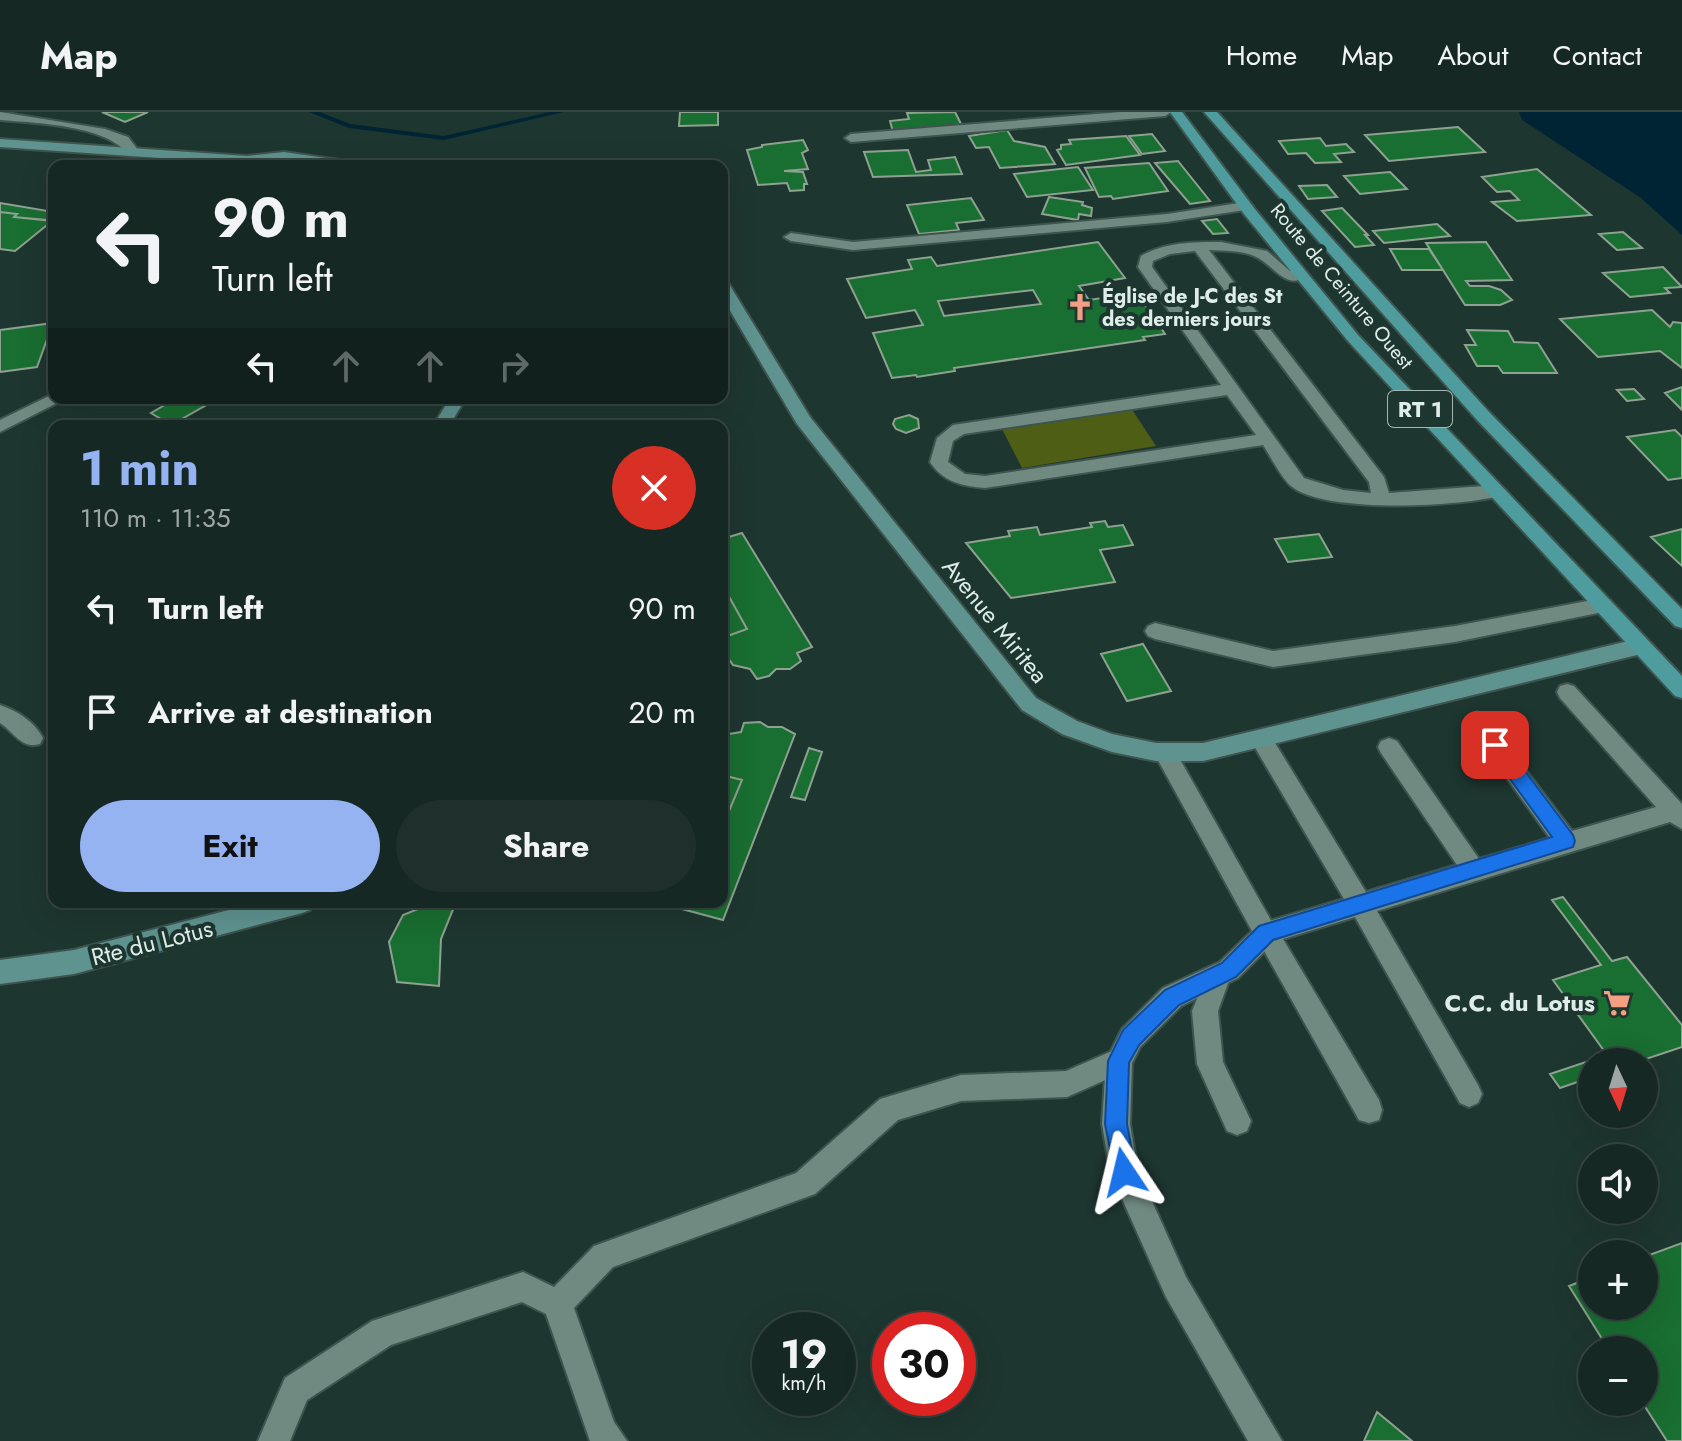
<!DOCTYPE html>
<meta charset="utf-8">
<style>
body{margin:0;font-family:Jost,sans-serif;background:#1f302c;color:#f1f3f6;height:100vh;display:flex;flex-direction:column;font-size:30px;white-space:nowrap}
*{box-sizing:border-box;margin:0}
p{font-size:26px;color:#9ea6a6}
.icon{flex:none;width:44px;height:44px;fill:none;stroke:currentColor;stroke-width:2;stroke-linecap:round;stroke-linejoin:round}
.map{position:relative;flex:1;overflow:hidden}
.side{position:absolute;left:48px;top:308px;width:680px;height:488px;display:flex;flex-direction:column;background:#162824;border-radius:16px;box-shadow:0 8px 32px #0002,0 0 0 2px #354441}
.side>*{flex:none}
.guide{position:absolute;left:48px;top:48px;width:680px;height:244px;border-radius:16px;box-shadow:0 8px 32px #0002,0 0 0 2px #354441;background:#162824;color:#f1f3f6;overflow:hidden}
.needle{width:52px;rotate:176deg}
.tools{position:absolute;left:1578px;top:936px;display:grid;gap:16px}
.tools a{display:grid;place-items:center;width:80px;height:80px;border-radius:50%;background:#162824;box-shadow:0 8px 32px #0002,0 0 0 2px #354441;font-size:40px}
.speed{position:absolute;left:752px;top:1200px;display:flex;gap:16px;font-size:40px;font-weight:700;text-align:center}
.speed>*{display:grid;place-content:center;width:104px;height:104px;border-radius:50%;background:#162824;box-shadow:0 8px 32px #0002,0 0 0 2px #354441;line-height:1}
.speed small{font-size:20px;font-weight:400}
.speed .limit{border:12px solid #d22;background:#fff;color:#111}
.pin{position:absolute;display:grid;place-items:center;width:68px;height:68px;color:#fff;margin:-34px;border-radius:16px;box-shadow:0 4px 12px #0006}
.me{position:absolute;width:88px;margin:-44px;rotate:350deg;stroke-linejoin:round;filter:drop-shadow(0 0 6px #0008)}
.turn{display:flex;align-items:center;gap:28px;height:168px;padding:0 32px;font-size:36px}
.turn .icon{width:104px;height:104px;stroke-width:2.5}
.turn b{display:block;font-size:56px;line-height:68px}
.lanes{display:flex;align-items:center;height:76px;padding:0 32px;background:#0003;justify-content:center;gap:40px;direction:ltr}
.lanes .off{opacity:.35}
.round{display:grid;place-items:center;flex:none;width:84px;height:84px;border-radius:42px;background:#1f302c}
.overview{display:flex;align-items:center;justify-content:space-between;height:136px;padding:0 32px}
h1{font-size:48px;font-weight:700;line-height:60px;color:#95b2f1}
.button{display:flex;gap:16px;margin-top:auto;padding:16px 32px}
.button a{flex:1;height:92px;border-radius:48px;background:#95b2f1;color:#111;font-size:32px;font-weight:700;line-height:92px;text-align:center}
.button a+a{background:#1f302c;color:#f1f3f6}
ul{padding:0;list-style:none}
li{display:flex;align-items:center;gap:24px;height:104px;padding:0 32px}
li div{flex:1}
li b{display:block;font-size:30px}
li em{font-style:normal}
header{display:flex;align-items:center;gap:48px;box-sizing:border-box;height:112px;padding:0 40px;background:#162824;border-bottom:2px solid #354441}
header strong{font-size:38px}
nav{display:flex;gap:44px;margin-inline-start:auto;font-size:28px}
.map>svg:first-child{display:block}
.green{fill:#4f5e15}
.water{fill:#002433}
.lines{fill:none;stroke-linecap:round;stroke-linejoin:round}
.stream{fill:#002433;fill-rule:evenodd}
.building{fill:#196e31;stroke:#8fa191;stroke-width:2;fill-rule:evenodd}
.service-casing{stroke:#3e544e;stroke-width:4}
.minor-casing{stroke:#3e544e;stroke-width:4}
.secondary-casing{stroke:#3e544e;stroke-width:4}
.primary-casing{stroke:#3e544e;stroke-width:4}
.service{fill:#708a82;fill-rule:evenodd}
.minor{fill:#708a82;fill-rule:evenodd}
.secondary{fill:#5f9390;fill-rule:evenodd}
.primary{fill:#4e9c9e;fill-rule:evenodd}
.route{fill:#1a73e8;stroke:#114b97;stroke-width:2}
.labels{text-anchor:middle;stroke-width:8;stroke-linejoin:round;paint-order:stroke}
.far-street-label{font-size:20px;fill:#deede8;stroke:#1e3630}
.far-poi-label{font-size:20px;font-weight:bold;fill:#deede8;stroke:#1e3630;text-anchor:start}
.shield{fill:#1e3630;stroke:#a4b6b1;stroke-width:2}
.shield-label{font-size:22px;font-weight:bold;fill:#deede8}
.street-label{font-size:24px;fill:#deede8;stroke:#1e3630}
.poi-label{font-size:24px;font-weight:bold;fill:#deede8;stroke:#1e3630;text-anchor:end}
</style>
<header>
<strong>Map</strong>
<nav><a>Home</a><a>Map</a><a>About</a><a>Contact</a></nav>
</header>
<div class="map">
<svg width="1682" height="1329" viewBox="0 0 1682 1329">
<rect width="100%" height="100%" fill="#1e3630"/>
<!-- green -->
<path class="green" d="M1129,293L1156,334L1022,356L1000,313Z"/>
<!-- water -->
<path class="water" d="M1519,0H1682V123L1641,86L1522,8Z"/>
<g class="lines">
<!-- stream -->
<path class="stream" d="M309,0H320L350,12L444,24L550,0H564L444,28L349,16Z"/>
</g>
<!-- building -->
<path class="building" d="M102,0H148L125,10Z
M680,0H718V13L679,14Z
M955,0L962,14L893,20L890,9L909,7L907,1Z
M1458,15L1485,40L1389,49L1365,23Z
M1007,18L1014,29L1045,35L1055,52L1000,56L989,35L976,36L969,24Z
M1152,22L1165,39L1142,42L1129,24Z
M1126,24L1140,43L1066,53L1057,38L1061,37V33L1071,32L1069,28Z
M1320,26L1326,34L1346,32L1354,40L1334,42L1341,50L1315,51L1306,41L1288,42L1279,29Z
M803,28L808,38L802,41L808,57L784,59L803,60L807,72H804V78L790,79L787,71L758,73L747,38L762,35V33Z
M908,38L916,60L931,58L928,48L955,45L962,62L873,65L864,40Z
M1178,49L1210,89L1190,92L1155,51Z
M1149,51L1168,79L1113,87L1111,84L1099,85L1085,56Z
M1078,55L1093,78L1027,85L1014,62Z
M1537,57L1591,103L1517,109L1492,90L1519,88L1510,79L1497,80L1482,65Z
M1390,60L1407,77L1360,82L1344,64Z
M1327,73L1337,85L1308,87L1299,74Z
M1049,85L1083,90L1082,93L1092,96L1091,104L1079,102L1078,108L1042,102Z
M971,86L984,108L956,111L959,118L919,122L907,93Z
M0,91L54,100V103L47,108L14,105L17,102L0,100Z
M1342,96L1368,123H1365L1374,133L1355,135L1322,99Z
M0,100L17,102L14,105L52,109L15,139L0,137Z
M1217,107L1228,121L1213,122L1202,109Z
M1437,112L1450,124L1384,131L1373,119Z
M1623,120L1642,136L1617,138L1599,122Z
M1098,130L1125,166L1079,174L1089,188L1136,181L1165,222L1143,225L1145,228L954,256L955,259L917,265L916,263L892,266L873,221L923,213L915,198L866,206L847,167L912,157L908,148L931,145L937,154ZM1033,178L1041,192L944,204L938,189Z
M1486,130L1512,168L1466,169L1470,174H1489L1501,178L1512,188L1500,193H1465L1426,131Z
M1390,137H1429L1443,158H1402Z
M1663,155L1682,175L1665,176L1670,181L1630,185L1603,161Z
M1652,198L1670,215L1673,210L1682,211V256L1660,239L1598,245L1560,207Z
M53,211L37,255L0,260V218Z
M1467,218L1508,219L1514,230L1538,231L1557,261H1503L1498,254H1477L1465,233H1476Z
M1682,275V298L1665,281Z
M1634,277L1644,287L1627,289L1617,278Z
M177,286H216L217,287L171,313L151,301Z
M547,286H594V290L567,291Z
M909,303L918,307L919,316L906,321L896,317L893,312L895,307Z
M1675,318L1682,325V366L1668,368L1627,325Z
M1105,409L1108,415L1123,413L1133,433L1100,438L1115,470L1011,486L966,431L1010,424L1008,419L1037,415L1040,423L1092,415L1090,411Z
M1682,417V454L1651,425Z
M742,421L812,535L797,541L801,549L790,557H776L769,564L757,567L750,557L733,553L722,537V526L747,517L727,481L722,483V427Z
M1319,422L1332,445L1288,450L1275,427Z
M727,481L747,517L722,526V483Z
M1143,532L1171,579L1127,589L1101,542Z
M760,610L768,615H782L795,622L723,808L656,790H722V716L742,668L722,663V623L741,620L744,611Z
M809,636L822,640L805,688L791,685Z
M722,663L742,668L722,716Z
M1563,785L1612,849L1627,845L1682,913V935L1637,950H1592V965L1560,976L1550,962L1607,943L1553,868L1601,853L1552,788Z
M435,790H456L441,827L439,874L397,870L389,830L403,803Z
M1682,1131V1329H1667L1642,1290L1644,1238H1609L1569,1174L1592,1165V1194H1644V1145Z
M1377,1300L1412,1329H1364Z"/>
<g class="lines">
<!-- service casing -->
<g class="service-casing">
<path id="service" d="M1121,0H1171L1165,4L851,30L845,26L851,22Z
M1246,90L1253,94L1251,97L1167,110L853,138L791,129L784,125L791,121L853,130L1167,102Z
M1221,130L1267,139L1290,159H1301L1308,163C1286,181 1273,151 1254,144C1240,138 1224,139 1209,138L1384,365L1389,381L1497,373L1506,379L1503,383C1462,395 1324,402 1291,374C1280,364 1271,345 1263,333L985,376C962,374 943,370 930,350L937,326L953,313L1221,273L1138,155L1141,144C1165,130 1194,130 1221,130ZM1195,139L1369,370L1371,381L1343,378L1304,366L1152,155L1153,149L1170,142ZM1227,283L1256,323L985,364L965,362L948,350L953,329L964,322Z
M1603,486L1610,488L1613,493L1610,498L1603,500L1455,530L1273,555L1155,527L1148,524L1145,519L1148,514L1155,511L1273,539L1455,514Z
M1567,572L1574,574L1682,692V717L1670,710L1377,799L1478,973L1482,982L1478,991L1469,995L1460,991L1355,805L1283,827L1379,988L1382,998L1379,1008L1369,1011L1359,1008L1254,821L1257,813L1266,810L1344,787L1250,627L1253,621L1261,618L1269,621L1366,780L1457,753L1381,641L1378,635L1381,629L1389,626L1397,629L1479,747L1550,726L1470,615L1466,609L1470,603L1477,600L1484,603L1572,719L1656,695L1560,586L1557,580L1560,574Z
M1219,851L1228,855L1231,863L1218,899L1223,950L1251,1009L1247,1019L1237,1023L1227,1019L1197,952L1192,899L1210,855Z
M1119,936L1128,940L1132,949L1128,958L1067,985L961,989L898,1008L815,1082L613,1155L574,1196L614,1310L627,1329H590L546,1202L522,1190L391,1233L307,1288L290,1329H258L285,1266L372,1209L523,1160L554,1175L594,1134L796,1061L880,987L890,984L961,963L1066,959Z"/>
</g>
<!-- minor casing -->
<g class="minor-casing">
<path id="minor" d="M0,0L105,17L128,25L138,38L127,41C104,13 36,11 0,8Z
M53,282L54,286H67L0,320V308Z
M0,593C17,599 34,609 43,626L40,632C22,638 13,619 0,611Z
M1165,632L1173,635L1278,821L1275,829L1238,866L1181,894L1140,935L1132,951L1130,1012L1138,1058L1186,1165L1282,1329H1248L1166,1185L1110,1060L1102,1012L1106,949L1122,917L1163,876L1220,850L1252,819L1154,641L1157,635Z"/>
</g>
<!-- secondary casing -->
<g class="secondary-casing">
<path id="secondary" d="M0,27L247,44L284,40L353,50L359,54C321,54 285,48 247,52L0,35Z
M722,168L729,172L810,305L1036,586L1077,609L1112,622L1156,631H1203L1641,526L1648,529L1651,534L1648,539L1641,542L1203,649H1156L1112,640L1062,622L1022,598L797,312L722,185Z
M450,286H466L449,314H433Z
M260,790H314L310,798L302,801L74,862L0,872V848L74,838Z"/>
</g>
<!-- primary casing -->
<g class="primary-casing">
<path id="primary" d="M1170,0H1182L1254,96L1358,223L1682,564V586L1675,584L1348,229L1244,102Z
M1204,0H1217L1489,300L1682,497V516L1675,514L1477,308Z"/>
</g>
<!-- service -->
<use href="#service" class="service"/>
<!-- minor -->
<use href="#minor" class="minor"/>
<!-- secondary -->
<use href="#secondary" class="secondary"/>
<!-- primary -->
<use href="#primary" class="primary"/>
</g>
<!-- route -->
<path class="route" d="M1495,625L1501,627L1573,723L1575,729L1573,735L1273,828L1236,865L1179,893L1139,933L1129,951L1127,1012L1136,1060L1132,1068L1124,1071L1116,1068L1105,1012L1108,949L1123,918L1165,878L1222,851L1259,814L1552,725L1489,638L1486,633L1489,627Z"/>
<!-- icons -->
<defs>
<g id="church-bare" transform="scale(2.16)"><path d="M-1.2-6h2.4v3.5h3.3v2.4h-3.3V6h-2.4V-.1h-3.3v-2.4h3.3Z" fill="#f39f83" stroke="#1e3630" stroke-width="2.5" paint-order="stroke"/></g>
<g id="supermarket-bare" transform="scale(2.16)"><path d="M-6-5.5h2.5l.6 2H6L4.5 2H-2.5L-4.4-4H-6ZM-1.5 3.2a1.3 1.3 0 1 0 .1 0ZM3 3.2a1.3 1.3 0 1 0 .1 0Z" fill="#f39f83" stroke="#1e3630" stroke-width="2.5" paint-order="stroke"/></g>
</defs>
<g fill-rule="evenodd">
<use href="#church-bare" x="1080" y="195"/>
<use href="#supermarket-bare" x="1617" y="891"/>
</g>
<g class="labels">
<!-- far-street labels -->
<g class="far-street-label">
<text transform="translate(1342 174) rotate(50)" y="7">Route de Ceinture Ouest</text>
</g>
<!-- far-poi labels -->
<g class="far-poi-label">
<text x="1102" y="191">Église de J-C des St<tspan x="1102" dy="23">des derniers jours</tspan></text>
</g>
<!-- shield labels -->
<rect class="shield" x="1388" y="279" width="64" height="36" rx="6"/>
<g class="shield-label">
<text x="1420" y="305">RT 1</text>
</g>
<!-- street labels -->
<g class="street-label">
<text transform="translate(995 509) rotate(51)" y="8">Avenue Miritea</text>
<text transform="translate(152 831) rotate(-14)" y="8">Rte du Lotus</text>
</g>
<!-- poi labels -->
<g class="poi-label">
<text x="1595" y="899">C.C. du Lotus</text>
</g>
</g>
</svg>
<div class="tools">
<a><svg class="needle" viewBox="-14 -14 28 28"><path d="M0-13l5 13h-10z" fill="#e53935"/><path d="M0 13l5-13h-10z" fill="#9ea6a6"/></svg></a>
<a><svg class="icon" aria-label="sound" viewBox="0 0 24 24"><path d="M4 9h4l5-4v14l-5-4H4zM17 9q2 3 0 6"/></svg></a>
<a>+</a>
<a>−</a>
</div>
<div class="speed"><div>19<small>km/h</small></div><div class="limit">30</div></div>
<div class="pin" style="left:1495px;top:633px;background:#d93025"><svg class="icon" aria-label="arrive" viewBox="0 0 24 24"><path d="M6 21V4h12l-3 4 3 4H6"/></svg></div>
<svg class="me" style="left:1124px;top:1060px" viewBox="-20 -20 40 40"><path d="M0-17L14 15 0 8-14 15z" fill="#1a73e8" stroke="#fff" stroke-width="4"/></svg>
<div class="guide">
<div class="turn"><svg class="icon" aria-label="left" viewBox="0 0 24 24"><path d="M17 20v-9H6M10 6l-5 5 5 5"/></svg><div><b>90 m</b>Turn left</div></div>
<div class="lanes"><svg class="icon" aria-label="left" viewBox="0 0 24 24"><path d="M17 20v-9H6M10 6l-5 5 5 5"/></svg><svg class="icon off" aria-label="ahead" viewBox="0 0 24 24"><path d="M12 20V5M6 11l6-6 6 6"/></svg><svg class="icon off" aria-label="ahead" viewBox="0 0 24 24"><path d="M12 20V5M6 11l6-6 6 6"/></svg><svg class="icon off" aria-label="right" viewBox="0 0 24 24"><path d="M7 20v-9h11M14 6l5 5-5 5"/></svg></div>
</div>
<section class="side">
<div class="overview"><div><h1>1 min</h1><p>110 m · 11:35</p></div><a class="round" style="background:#d93025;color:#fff"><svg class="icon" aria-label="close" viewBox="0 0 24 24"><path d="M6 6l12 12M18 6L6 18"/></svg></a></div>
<ul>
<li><svg class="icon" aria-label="left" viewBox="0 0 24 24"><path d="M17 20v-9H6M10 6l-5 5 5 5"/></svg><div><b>Turn left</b></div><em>90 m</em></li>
<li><svg class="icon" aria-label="arrive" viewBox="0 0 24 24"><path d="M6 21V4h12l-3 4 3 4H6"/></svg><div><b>Arrive at destination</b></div><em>20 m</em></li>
</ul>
<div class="button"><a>Exit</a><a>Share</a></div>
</section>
</div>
